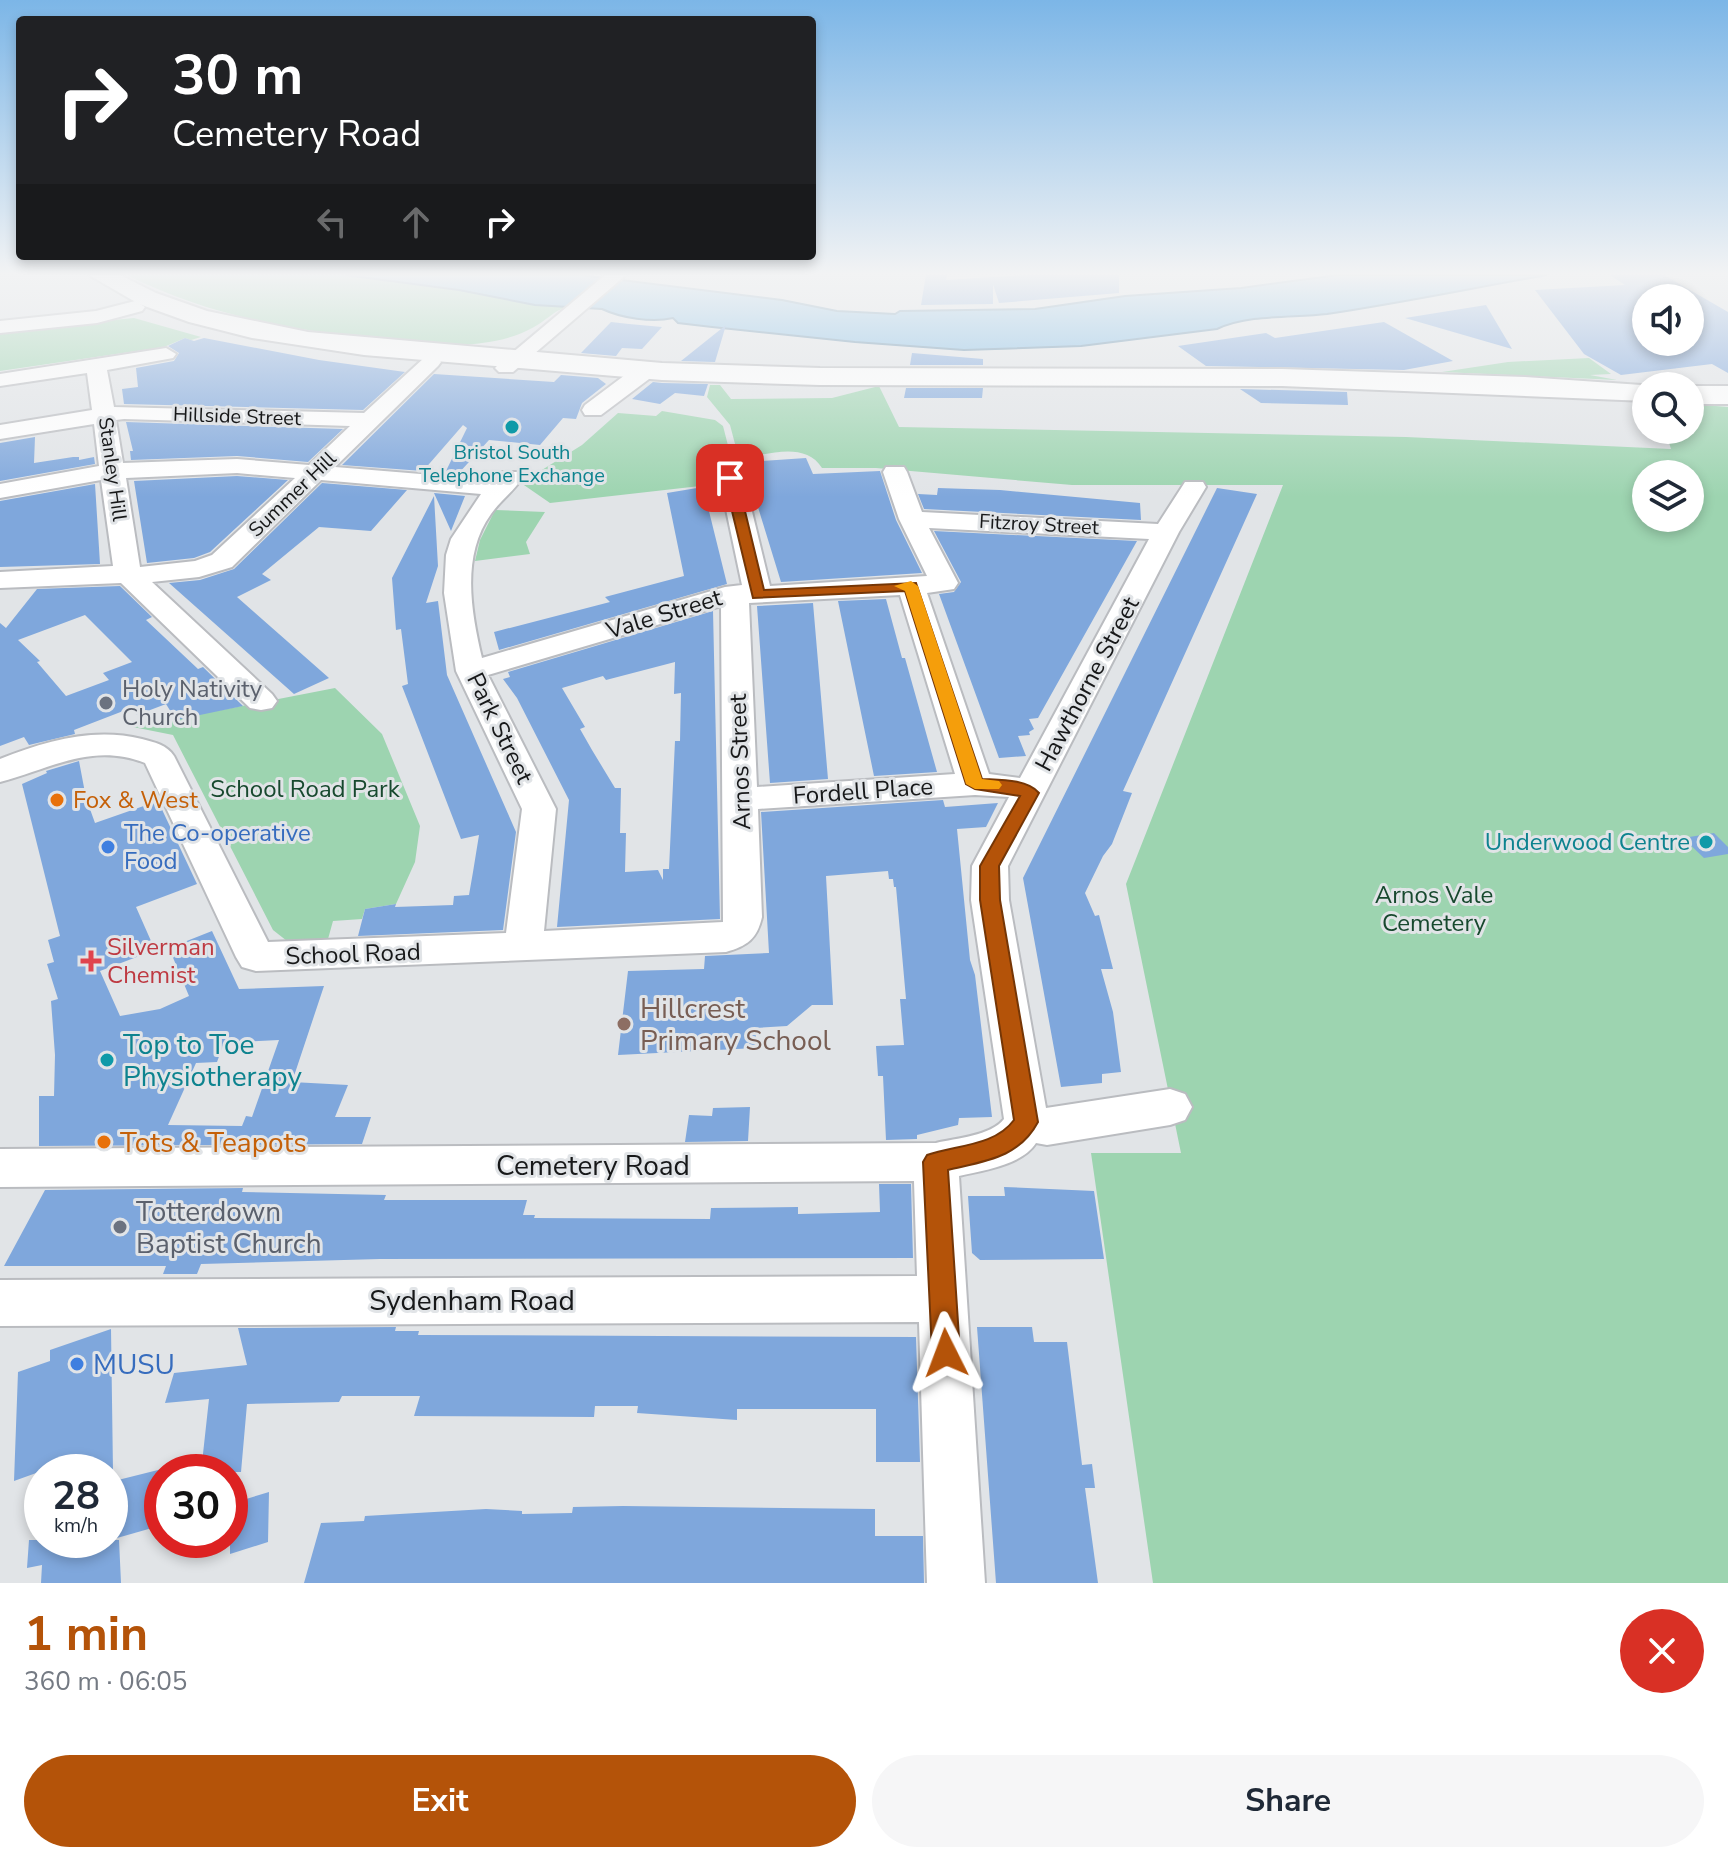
<!DOCTYPE html>
<meta charset="utf-8">
<style>
body{margin:0;font-family:"Nunito Sans",sans-serif;background:#f6f6f7;color:#1f2937;height:100vh;display:flex;flex-direction:column;font-size:30px;white-space:nowrap}
*{box-sizing:border-box;margin:0}
p{font-size:26px;color:#747a83}
.icon{flex:none;width:44px;height:44px;fill:none;stroke:currentColor;stroke-width:2;stroke-linecap:round;stroke-linejoin:round}
.map{position:relative;height:1583px;overflow:hidden}
.sheet{display:flex;flex-direction:column;background:#fff;flex:1}
.sheet>*{flex:none}
.banner{position:absolute;left:16px;top:16px;width:800px;height:244px;border-radius:8px;box-shadow:0 4px 12px #0003;background:#202124;color:#fff;overflow:hidden}
.tools{position:absolute;left:1632px;top:284px;display:grid;gap:16px}
.tools a{display:grid;place-items:center;width:72px;height:72px;border-radius:50%;background:#fff;box-shadow:0 4px 12px #0003;font-size:40px}
.speed{position:absolute;left:24px;top:1454px;display:flex;gap:16px;font-size:40px;font-weight:700;text-align:center}
.speed>*{display:grid;place-content:center;width:104px;height:104px;border-radius:50%;background:#fff;box-shadow:0 4px 12px #0003;line-height:1}
.speed small{font-size:20px;font-weight:400}
.speed .limit{border:12px solid #d22;background:#fff;color:#111}
.pin{position:absolute;display:grid;place-items:center;width:68px;height:68px;color:#fff;margin:-34px;border-radius:16px;box-shadow:0 4px 12px #0006}
.me{position:absolute;width:88px;margin:-44px;rotate:357deg;stroke-linejoin:round;filter:drop-shadow(0 0 6px #0008)}
.turn{display:flex;align-items:center;gap:28px;height:168px;padding:0 24px;font-size:36px}
.turn .icon{width:104px;height:104px;stroke-width:2.5}
.turn b{display:block;font-size:56px;line-height:68px}
.lanes{display:flex;align-items:center;height:76px;padding:0 24px;background:#0003;justify-content:center;gap:40px;direction:ltr}
.lanes .off{opacity:.35}
.round{display:grid;place-items:center;flex:none;width:84px;height:84px;border-radius:42px;background:#f6f6f7}
.head{display:flex;align-items:center;justify-content:space-between;height:136px;padding:0 24px}
h1{font-size:48px;font-weight:700;line-height:60px;color:#b45309}
.action{display:flex;gap:16px;margin-top:auto;padding:16px 24px}
.action a{flex:1;height:92px;border-radius:48px;background:#b45309;color:#fff;font-size:32px;font-weight:700;line-height:92px;text-align:center}
.action a+a{background:#f6f6f7;color:#1f2937}
.map>svg:first-child{display:block}
.green{fill:#9dd4b0;fill-rule:evenodd}
.water{fill:#7bbae5;stroke:#5d89a8;stroke-width:2}
.building{fill:#7fa7dc;fill-rule:evenodd}
.lines{fill:none;stroke-linecap:round;stroke-linejoin:round}
.minor-casing{stroke:#babcc0;stroke-width:4}
.highway-casing{stroke:#babcc0;stroke-width:4}
.minor{fill:#fff;fill-rule:evenodd}
.highway{fill:#fff;fill-rule:evenodd}
.route{fill:#b45309;stroke:#753606;stroke-width:2}
.slow{fill:#f59e0b}
.culture-dot{fill:#0f9aa8;stroke:#e1e4e7;stroke-width:3}
.worship-dot{fill:#6b7280;stroke:#e1e4e7;stroke-width:3}
.food-dot{fill:#e8710a;stroke:#e1e4e7;stroke-width:3}
.shop-dot{fill:#3f7fe0;stroke:#e1e4e7;stroke-width:3}
.health-dot{fill:#e0444e;stroke:#e1e4e7;stroke-width:3}
.education-dot{fill:#8d6e63;stroke:#e1e4e7;stroke-width:3}
.labels{text-anchor:middle;stroke-width:6;stroke-linejoin:round;paint-order:stroke}
.far-street-label{font-size:20px;fill:#171819;stroke:#e1e4e7}
.far-culture-label{font-size:20px;fill:#0d838f;stroke:#e1e4e7}
.street-label{font-size:24px;fill:#171819;stroke:#e1e4e7}
.worship-label{font-size:24px;fill:#5b616d;stroke:#e1e4e7;text-anchor:start}
.park-label{font-size:24px;fill:#17492e;stroke:#e1e4e7}
.food-label{font-size:24px;fill:#c56008;stroke:#e1e4e7;text-anchor:start}
.shop-label{font-size:24px;fill:#366cbe;stroke:#e1e4e7;text-anchor:start}
.culture-label{font-size:24px;fill:#0d838f;stroke:#e1e4e7;text-anchor:end}
.health-label{font-size:24px;fill:#be3a42;stroke:#e1e4e7;text-anchor:start}
.near-education-label{font-size:28px;fill:#785e54;stroke:#e1e4e7;text-anchor:start}
.near-culture-label{font-size:28px;fill:#0d838f;stroke:#e1e4e7;text-anchor:start}
.near-food-label{font-size:28px;fill:#c56008;stroke:#e1e4e7;text-anchor:start}
.near-street-label{font-size:28px;fill:#171819;stroke:#e1e4e7}
.near-worship-label{font-size:28px;fill:#5b616d;stroke:#e1e4e7;text-anchor:start}
.near-shop-label{font-size:28px;fill:#366cbe;stroke:#e1e4e7;text-anchor:start}
</style>
<div class="map">
<svg width="1728" height="1583" viewBox="0 0 1728 1583">
<rect width="100%" height="100%" fill="#e1e4e7"/>
<!-- green -->
<path class="green" d="M127,275H421L814,330L1485,276L1547,275C1473,288 1401,303 1327,314C1293,318 1249,314 1217,329L1081,346L987,350L855,342L678,323L673,318C636,326 601,302 565,308C555,310 544,322 534,327C518,336 500,341 482,343C459,347 433,343 410,341C312,335 215,319 127,275Z
M134,318L201,337L191,340L185,338L164,347L0,371V331Z
M1589,358L1611,374L1590,375L1617,380L1442,372L1508,362Z
M710,385H720L731,399L832,398L879,386L899,427L1406,437L1671,449L1665,430H1690V404L1728,407V1583H1153L1091,1153H1181L1126,884L1283,485H1072L876,468H822C805,440 765,455 739,459L730,425L707,397ZM1646,474H1690V518H1646Z
M662,411L715,420L723,426L732,461L703,463L709,485L550,503L521,483L582,445L618,413L656,416Z
M495,510L545,512L526,542L530,554L475,561L480,540Z
M335,688L382,734L420,826L415,862L396,904L365,909L362,919L333,921L328,939L287,941L273,930L173,735L133,727Z"/>
<!-- water -->
<path class="water" d="M345,275H581L782,300L837,311L895,314L900,311L1035,309L1125,296L1241,288L1338,275H1547C1473,288 1401,303 1327,314C1293,318 1249,314 1217,329L1081,346L964,350L855,342L712,327L678,323L673,318C652,323 621,318 602,309L535,305L459,290Z"/>
<!-- building -->
<path class="building" d="M926,275H947L946,280L1028,275H1119V293L999,303L993,284V304L921,305Z
M1610,275H1664L1728,312V373L1712,364L1621,375L1584,354L1535,290L1625,285ZM1646,298H1690V342H1646Z
M1486,305L1512,349L1405,318Z
M611,322L629,324L662,327L642,349L622,348L616,356L581,353Z
M1384,322L1453,361L1404,370L1206,366L1178,346L1266,333L1275,338Z
M726,325L715,362L681,361Z
M185,338L194,341L204,338L319,360L405,372L363,410L124,404L122,389L138,387L136,368L174,361L179,353L168,346Z
M912,353L983,359V365H910Z
M434,374L554,382L561,375L598,378L606,384L582,403L576,419L563,418L540,445L489,440L458,474L445,473L467,428L463,425L423,471L342,465Z
M653,382L662,383L708,384L704,396L675,393L660,404L632,399Z
M906,388H983L982,398H904Z
M1240,389L1347,392L1348,405L1261,403Z
M126,422L343,429L308,462L237,456L131,460L130,451H133Z
M35,437L34,463L73,457H79V460L94,457L95,464L0,481V443Z
M806,458L813,474L880,471L896,520L922,573L781,582L749,478L753,477L749,462Z
M237,476L288,480L210,552L194,558L147,563L134,481Z
M322,483L407,490L371,531L319,527L262,574L271,580L237,597L329,678L294,694L169,583L200,580L234,569Z
M95,484L100,564L0,567V501Z
M703,487L727,584L499,650L494,632L610,602L605,597L684,576L667,493Z
M938,488L1000,490L1140,503L1141,520L924,509L918,494L937,495Z
M1217,488L1257,494L1123,791L1132,793L1112,844L1103,856L1085,893L1095,916L1099,915L1113,969H1101L1113,1012L1121,1072L1102,1074V1083L1061,1087L1023,878Z
M434,493L465,496L451,531Z
M434,496L438,566L426,603L438,601L447,675L516,832L503,930L358,936L365,909L396,904L395,907L453,905L454,896L469,895L473,872L479,835L461,839L402,686L408,684L401,629L396,630L392,578Z
M934,531L1137,541L1038,718L1029,719L1034,729L1029,732L1030,735L1018,736L1026,756L999,758L939,594L954,592L961,582Z
M120,586L152,617L146,620L198,669L203,667L243,706L176,720L166,704L137,715L131,708L74,730L75,734L29,745L24,737L0,746V623L6,628L37,589ZM85,615L132,662L103,673L109,680L66,696L37,662L40,661L18,640Z
M886,599L902,658H905L937,772L874,776L838,601Z
M813,603L828,779L770,783L757,606Z
M713,611L720,919L557,927L569,800L517,698L503,679L510,677L508,672ZM675,662L674,694L681,693L680,741H675L669,869H663V880L658,870L625,872L626,833H620L621,788H615L592,750L580,729L585,727L562,688L603,676L606,680Z
M79,761L86,798L95,823L158,801L197,884L136,907L155,950L100,971L120,1016L160,1009L189,996L169,948L212,931L239,989L324,986L292,1082L348,1085L335,1117H371L362,1144L39,1146V1096H54L55,1055L51,1001L58,999L47,964L54,962L48,940L60,936L22,784L47,773L46,771ZM279,1040L252,1117L246,1116L242,1126L168,1125L196,1063L217,1062L224,1043Z
M943,800L945,807L998,803L986,827L957,829L970,960L975,975L992,1117L959,1118L958,1125L917,1135V1139L886,1140L883,1076H878L876,1046L904,1045L900,999H906L896,887H894L893,879H889L888,871L826,876L833,1005H812L787,1026L756,1028V1048L618,1055L628,971L704,969L705,956L769,953L761,812Z
M1714,833L1728,847V854L1704,858L1683,838Z
M750,1107L748,1141L685,1142L689,1115L712,1116L713,1108Z
M879,1184H911L913,1258L380,1259L201,1264L197,1274H163L166,1266H4L45,1190L243,1188L242,1192L386,1195L384,1200H527L523,1215H535L534,1218L710,1219L711,1208L798,1207V1214L880,1212Z
M1004,1187L1094,1191L1104,1259L980,1260L972,1253L968,1196H1005Z
M396,1327L395,1331H419L418,1335L916,1337L920,1462H876V1409H737V1420L637,1413L638,1406H595L594,1417L414,1416L420,1396H342L339,1402L247,1404L241,1472H201L209,1399L165,1403L174,1373L247,1365L238,1328Z
M977,1327H1032L1034,1342H1067L1082,1465L1092,1464L1095,1488H1085L1098,1583H996Z
M111,1329L113,1472H39L14,1481L18,1372L50,1361V1350Z
M162,1469L159,1526L110,1540V1482Z
M269,1492L268,1542L230,1554V1504Z
M623,1506L875,1509V1536H923L924,1583H304L321,1523L364,1521L365,1516L486,1509L522,1511V1514L572,1513L573,1507Z
M29,1540H119L121,1583H41L42,1565L27,1568Z"/>
<g class="lines">
<!-- minor casing -->
<g class="minor-casing">
<path id="minor" d="M605,275H626L513,372H499L495,368L499,364Z
M135,301L145,307L142,311L97,323L0,333V321L96,311Z
M166,348L176,354L173,358L107,370L114,407L364,413L424,358H438L441,362L438,366L335,467L494,480L502,472H520L523,477C514,491 500,501 491,514C461,555 471,612 482,658L725,587L742,585L716,462L720,457H736L740,462L770,586L927,576L899,519L883,472L886,467H904L907,472L922,512L1158,524L1185,482H1203L1206,487L1179,532L1008,866L1009,900L1046,1108L1170,1089L1185,1094L1192,1107L1185,1120L1170,1125L1047,1145L1036,1143C1022,1165 984,1170 959,1176L985,1583H927L919,1322L0,1326V1280L917,1276L914,1181L0,1187V1149L936,1143C956,1138 991,1136 1004,1119L971,900L972,866L1009,797L975,795L758,809L762,917C757,939 747,946 726,952L256,971L242,967L236,957L145,763C92,742 50,769 0,782V759C46,741 93,727 142,739C154,742 167,745 174,756L268,942L506,933L522,809L456,671L444,593L446,555L451,539L481,494L321,480L232,567L199,577L152,582L272,694L277,701L272,708L261,710L250,708L121,583L0,588V572L113,566L101,480L0,498V484L99,466L94,424L0,439V425L92,410L87,373L0,386V374ZM124,419L350,426L309,465L237,459L123,463L116,420ZM237,473L295,478L212,555L195,561L140,567L126,478ZM929,528L1149,539L1020,778L989,774L927,593L954,589L958,583ZM900,595L955,774L757,787L749,603ZM721,606L723,922L544,931L556,809L488,675Z
M645,365L653,366L656,371L653,376L601,415H585L582,410L585,405L637,366Z"/>
</g>
<!-- highway casing -->
<g class="highway-casing">
<path id="highway" d="M89,275H120L156,293L207,311L308,332L662,363L820,368L1282,369L1525,377L1656,386H1646V401L1282,386L820,385L662,380L364,355L252,338L189,322L139,304Z
M1690,386H1728V404H1690Z"/>
</g>
<!-- minor -->
<use href="#minor" class="minor"/>
<!-- highway -->
<use href="#highway" class="highway"/>
</g>
<!-- sky -->
<linearGradient id="sky" x2="0" y2="1"><stop stop-color="#7cb6e7"/><stop offset="0.55" stop-color="#f2f3f4"/><stop offset="1" stop-color="#f2f3f4" stop-opacity="0"/></linearGradient>
<rect width="1728" height="497" fill="url(#sky)"/>
<!-- route -->
<path class="route" d="M730,474L737,478L764,590L916,583L982,779C1000,780 1027,779 1039,793L999,866L1000,900L1038,1122C1019,1158 985,1161 948,1170L960,1353L956,1362L946,1366L936,1362L932,1353L923,1162L927,1155C956,1145 995,1146 1014,1120L980,900V866L1020,796L975,789L966,784L905,591L753,598L724,478Z"/>
<!-- slow -->
<path class="slow" d="M911,581L918,586L982,779L999,781L1002,785L999,789H975L966,784L905,591L894,586Z"/>
<!-- markers -->
<g class="culture-dot">
<circle cx="512" cy="427" r="8"/>
<circle cx="1706" cy="842" r="8"/>
<circle cx="107" cy="1060" r="8"/>
</g>
<g class="worship-dot">
<circle cx="106" cy="703" r="8"/>
<circle cx="120" cy="1227" r="8"/>
</g>
<g class="food-dot">
<circle cx="57" cy="800" r="8"/>
<circle cx="104" cy="1142" r="8"/>
</g>
<g class="shop-dot">
<circle cx="108" cy="847" r="8"/>
<circle cx="77" cy="1364" r="8"/>
</g>
<path class="health-dot" d="M87 949h8v8h8v8h-8v8h-8v-8h-8v-8h8z"/>
<circle class="education-dot" cx="624" cy="1024" r="8"/>
<g class="labels">
<!-- far-street labels -->
<g class="far-street-label">
<text transform="translate(237 416) rotate(2)" y="7">Hillside Street</text>
<text transform="translate(113 469) rotate(82)" y="7">Stanley Hill</text>
<text transform="translate(292 494) rotate(-44)" y="7">Summer Hill</text>
<text transform="translate(1039 524) rotate(3)" y="7">Fitzroy Street</text>
</g>
<!-- far-culture labels -->
<g class="far-culture-label">
<text x="512" y="459">Bristol South<tspan x="512" dy="23">Telephone Exchange</tspan></text>
</g>
<!-- street labels -->
<g class="street-label">
<text transform="translate(664 614) rotate(-17)" y="8">Vale Street</text>
<text transform="translate(1087 684) rotate(-62)" y="8">Hawthorne Street</text>
<text transform="translate(500 728) rotate(64)" y="8">Park Street</text>
<text transform="translate(740 762) rotate(-92)" y="8">Arnos Street</text>
<text transform="translate(863 791) rotate(-4)" y="8">Fordell Place</text>
<text transform="translate(353 954) rotate(-2)" y="8">School Road</text>
</g>
<!-- worship labels -->
<g class="worship-label">
<text x="122" y="697">Holy Nativity<tspan x="122" dy="28">Church</tspan></text>
</g>
<!-- park labels -->
<g class="park-label">
<text x="305" y="797">School Road Park</text>
<text x="1434" y="903">Arnos Vale<tspan x="1434" dy="28">Cemetery</tspan></text>
</g>
<!-- food labels -->
<g class="food-label">
<text x="73" y="808">Fox &amp; West</text>
</g>
<!-- shop labels -->
<g class="shop-label">
<text x="124" y="841">The Co-operative<tspan x="124" dy="28">Food</tspan></text>
</g>
<!-- culture labels -->
<g class="culture-label">
<text x="1690" y="850">Underwood Centre</text>
</g>
<!-- health labels -->
<g class="health-label">
<text x="107" y="955">Silverman<tspan x="107" dy="28">Chemist</tspan></text>
</g>
<!-- near-education labels -->
<g class="near-education-label">
<text x="640" y="1018">Hillcrest<tspan x="640" dy="32">Primary School</tspan></text>
</g>
<!-- near-culture labels -->
<g class="near-culture-label">
<text x="123" y="1054">Top to Toe<tspan x="123" dy="32">Physiotherapy</tspan></text>
</g>
<!-- near-food labels -->
<g class="near-food-label">
<text x="120" y="1152">Tots &amp; Teapots</text>
</g>
<!-- near-street labels -->
<g class="near-street-label">
<text x="593" y="1175">Cemetery Road</text>
<text x="472" y="1310">Sydenham Road</text>
</g>
<!-- near-worship labels -->
<g class="near-worship-label">
<text x="136" y="1221">Totterdown<tspan x="136" dy="32">Baptist Church</tspan></text>
</g>
<!-- near-shop labels -->
<g class="near-shop-label">
<text x="93" y="1374">MUSU</text>
</g>
</g>
</svg>
<div class="tools">
<a><svg class="icon" aria-label="sound" viewBox="0 0 24 24"><path d="M4 9h4l5-4v14l-5-4H4zM17 9q2 3 0 6"/></svg></a>
<a><svg class="icon" aria-label="search" viewBox="0 0 24 24"><circle cx="10" cy="10" r="6"/><path d="M15 15l6 6"/></svg></a>
<a><svg class="icon" aria-label="layers" viewBox="0 0 24 24"><path d="M12 4l9 5-9 5-9-5zM3 14l9 5 9-5"/></svg></a>
</div>
<div class="speed"><div>28<small>km/h</small></div><div class="limit">30</div></div>
<div class="pin" style="left:730px;top:478px;background:#d93025"><svg class="icon" aria-label="arrive" viewBox="0 0 24 24"><path d="M6 21V4h12l-3 4 3 4H6"/></svg></div>
<svg class="me" style="left:946px;top:1353px" viewBox="-20 -20 40 40"><path d="M0-17L14 15 0 8-14 15z" fill="#b45309" stroke="#fff" stroke-width="4"/></svg>
<div class="banner">
<div class="turn"><svg class="icon" aria-label="right" viewBox="0 0 24 24"><path d="M7 20v-9h11M14 6l5 5-5 5"/></svg><div><b>30 m</b>Cemetery Road</div></div>
<div class="lanes"><svg class="icon off" aria-label="left" viewBox="0 0 24 24"><path d="M17 20v-9H6M10 6l-5 5 5 5"/></svg><svg class="icon off" aria-label="ahead" viewBox="0 0 24 24"><path d="M12 20V5M6 11l6-6 6 6"/></svg><svg class="icon" aria-label="right" viewBox="0 0 24 24"><path d="M7 20v-9h11M14 6l5 5-5 5"/></svg></div>
</div>
</div>
<section class="sheet">
<div class="head"><div><h1>1 min</h1><p>360 m · 06:05</p></div><a class="round" style="background:#d93025;color:#fff"><svg class="icon" aria-label="close" viewBox="0 0 24 24"><path d="M6 6l12 12M18 6L6 18"/></svg></a></div>
<div class="action"><a>Exit</a><a>Share</a></div>
</section>
